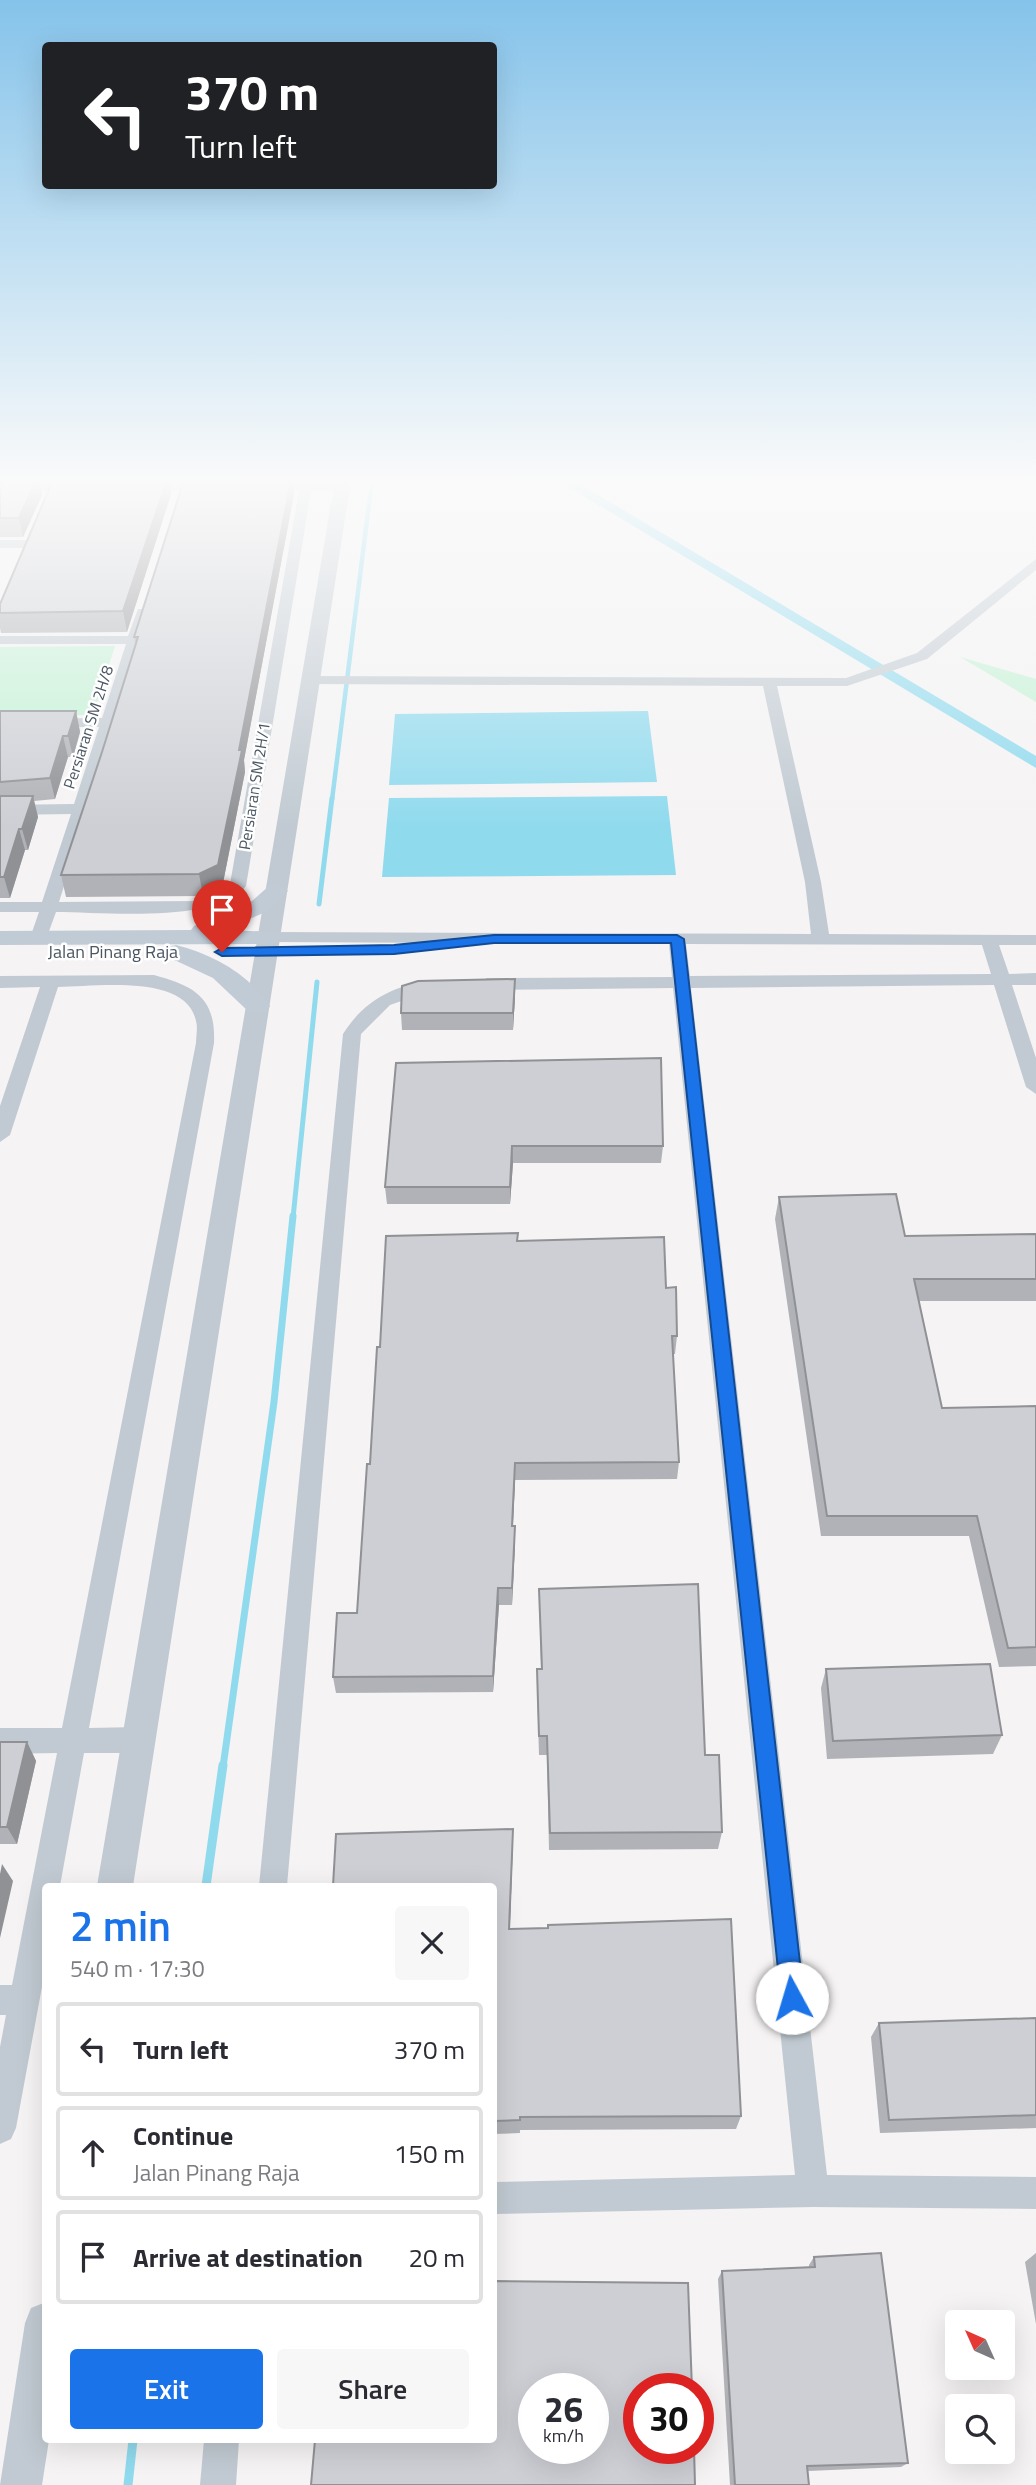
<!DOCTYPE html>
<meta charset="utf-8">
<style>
body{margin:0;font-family:"Titillium Web",sans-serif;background:#f7f7f7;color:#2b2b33;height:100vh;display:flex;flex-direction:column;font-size:26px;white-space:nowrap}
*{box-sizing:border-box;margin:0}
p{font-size:23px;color:#7c7c81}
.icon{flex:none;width:38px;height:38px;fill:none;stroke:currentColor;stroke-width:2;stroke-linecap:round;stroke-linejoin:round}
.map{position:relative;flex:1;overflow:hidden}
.drawer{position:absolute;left:42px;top:1883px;width:455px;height:560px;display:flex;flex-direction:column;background:#fff;border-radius:7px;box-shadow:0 7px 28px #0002}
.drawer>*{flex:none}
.guide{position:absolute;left:42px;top:42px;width:455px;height:147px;border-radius:7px;box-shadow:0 7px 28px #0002;background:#202124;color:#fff;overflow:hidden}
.needle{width:46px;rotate:315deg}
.controls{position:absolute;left:945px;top:2310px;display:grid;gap:14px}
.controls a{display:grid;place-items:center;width:70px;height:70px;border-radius:7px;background:#fff;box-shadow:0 7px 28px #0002;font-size:35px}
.speed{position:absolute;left:518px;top:2373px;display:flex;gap:14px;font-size:35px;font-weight:700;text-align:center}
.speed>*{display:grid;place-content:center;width:91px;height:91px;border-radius:50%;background:#fff;box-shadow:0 7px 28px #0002;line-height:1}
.speed small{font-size:18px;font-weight:400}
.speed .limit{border:10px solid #d22;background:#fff;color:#111}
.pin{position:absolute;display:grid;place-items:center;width:60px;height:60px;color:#fff;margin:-72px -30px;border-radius:50% 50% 50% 0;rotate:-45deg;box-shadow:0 0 7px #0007}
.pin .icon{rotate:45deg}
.me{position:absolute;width:77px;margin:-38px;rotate:354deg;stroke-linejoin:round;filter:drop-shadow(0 0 5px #0008)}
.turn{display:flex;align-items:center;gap:24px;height:147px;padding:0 28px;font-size:32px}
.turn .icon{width:91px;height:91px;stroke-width:2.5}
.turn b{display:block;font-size:49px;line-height:60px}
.round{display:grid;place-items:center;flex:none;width:74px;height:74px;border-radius:7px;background:#f7f7f7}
.head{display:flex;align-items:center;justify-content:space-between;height:119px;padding:0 28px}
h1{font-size:42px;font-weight:600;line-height:52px;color:#1a73e8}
.cta{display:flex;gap:14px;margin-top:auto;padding:14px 28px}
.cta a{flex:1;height:80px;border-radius:7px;background:#1a73e8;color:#fff;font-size:28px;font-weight:600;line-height:80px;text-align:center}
.cta a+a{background:#f7f7f7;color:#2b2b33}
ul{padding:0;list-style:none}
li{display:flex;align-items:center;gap:21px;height:94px;margin:0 14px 10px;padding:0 14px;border:4px solid #e1e1e2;border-radius:7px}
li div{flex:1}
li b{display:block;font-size:26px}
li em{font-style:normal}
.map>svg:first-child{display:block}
.green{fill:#c3f1d5}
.water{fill:#90daee}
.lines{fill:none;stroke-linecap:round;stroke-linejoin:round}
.stream-far3{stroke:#90daee;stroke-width:4.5}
.stream-far2{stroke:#90daee;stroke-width:5}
.stream-far1{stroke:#90daee;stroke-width:7}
.stream{stroke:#90daee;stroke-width:9}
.canal{fill:#90daee;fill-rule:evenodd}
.minor{fill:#c1cad2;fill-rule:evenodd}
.tertiary{fill:#c1cad2;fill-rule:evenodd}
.secondary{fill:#c1cbd6;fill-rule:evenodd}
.wall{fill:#b0b2b7}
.shaded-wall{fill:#909195}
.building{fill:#cdcfd5;stroke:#909195;stroke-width:2;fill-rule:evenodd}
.route{fill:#1a73e8;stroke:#114b97;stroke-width:2}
.labels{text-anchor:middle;stroke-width:5;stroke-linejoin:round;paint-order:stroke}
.far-street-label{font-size:16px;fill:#4a5661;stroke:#fff}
.street-label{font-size:18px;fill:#4a5661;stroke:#fff}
</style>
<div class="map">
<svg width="1036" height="2485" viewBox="0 0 1036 2485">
<rect width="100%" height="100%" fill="#f5f3f3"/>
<!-- green -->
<path class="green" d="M115,646L93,715L0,716V647Z
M960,657L1036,679V702Z"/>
<!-- water -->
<path class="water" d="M648,711L657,782L389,785L395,714Z
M667,796L676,875L382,877L389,798Z"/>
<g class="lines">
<!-- stream-far3 -->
<path class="stream-far3" d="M332,800L372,480"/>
<!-- stream-far2 -->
<path class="stream-far2" d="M319,904L332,798
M293,1218L317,982"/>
<!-- stream-far1 -->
<path class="stream-far1" d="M223,1767L274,1402L293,1216"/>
<!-- stream -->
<path class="stream" d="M206,1886L223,1765
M128,2485L133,2440"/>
<!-- canal -->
<path class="canal" d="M557,480H573L1036,756V768Z"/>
<!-- minor -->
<path class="minor" d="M301,480L342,483L348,487L342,491H311L246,886C217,924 103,912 56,912L45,942H33L30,938L39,912H0V902H42L71,814L0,815V805L74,804L99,727H0V719L102,718L126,644H0V636H128L138,609H148L150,612L59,902L198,901L218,894L230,884L299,491L285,487L300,483Z
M144,483H210L216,487L210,491L140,490L138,487Z
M0,484L77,483L83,487L77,491L0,492Z
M0,540H31L37,544L31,548H0Z
M1036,559V570L927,659L847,686H777L821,882L829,934L1036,935V945H999L1009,974L1036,973V985H1012L1036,1058V1094L1026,1087L994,985L691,988L827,2175L1036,2177V2209L813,2207L494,2214V2182L795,2175L673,988L487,990L478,984L487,978L672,977L669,944L270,942L261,937L270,932L811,934L805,882L763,686L311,684L304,680L311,676L846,678L917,653ZM686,944L982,945L991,974L690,976Z
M154,975C194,986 216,997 214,1043L89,1728L138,1727L147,1731L151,1740L147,1749L138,1753H84L60,1886H46V1965L16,2128L11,2139L0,2144V2047L6,2015H0V1985H12L57,1753L0,1754V1728H62L196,1043C196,1036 198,1028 196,1021C186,973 95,987 58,987L10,1135L0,1142V1106L40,987L0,988V976Z
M427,980L433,982L436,986L433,990L390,1005L361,1034L287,1886H259L343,1034C364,1001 390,988 427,980Z
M204,2440H239L236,2485H200Z"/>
<!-- tertiary -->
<path class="tertiary" d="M335,480H351L133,1886H97Z
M46,2302V2440H49L42,2485H0L25,2323L31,2308Z"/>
<!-- secondary -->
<path class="secondary" d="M277,884L288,891L268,911L224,930L278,932L282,937L278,942L270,944L0,945V931L191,930L194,926L252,901L269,886Z
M176,945C212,954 249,974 270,1006L267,1012H249L213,978L168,957L164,952L168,947Z"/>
</g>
<!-- wall -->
<path class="wall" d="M0,480H292L294,494L244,760L245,772L222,888L203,896L66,897L61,875L102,752L135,645L134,637L184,481H169L171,494L127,632L1,633L0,628V604L53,481H39L42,495L23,537H0Z
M0,711H76L80,732L73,757H68L55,799L34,801L38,817L28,850H25L10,898H0Z
M515,996L513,1030H402L401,1013Z
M396,1063L663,1146L661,1163H513L510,1204H387L385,1187Z
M779,1197L905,1236L1036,1234V1301H919L942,1408L1036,1406V1666L999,1667L969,1536H821L775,1219Z
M518,1241L666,1288L677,1336L675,1354H673L679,1462L677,1479L515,1480L513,1526H515V1543L512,1605H499L493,1692L336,1693L333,1677L357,1613L380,1347Z
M539,1589L705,1755L722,1832L718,1849L549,1850L547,1755H539L537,1688V1669H541Z
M826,1669L1002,1735L993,1754L827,1759L821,1688Z
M0,1742H27L36,1761L17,1844H0Z
M513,1829L510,1929L741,2116L736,2129L520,2130V2133L494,2134V1886Z
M1036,2018V2128L880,2133L871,2037L879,2023Z
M1036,2253V2324L1025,2262Z
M814,2257L908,2463L901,2467L808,2471L809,2485H730L718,2279L722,2271L809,2268V2265Z"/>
<!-- shaded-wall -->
<path class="shaded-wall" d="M36,480H39L42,495L23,537L19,518Z
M167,480H169L171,494L127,632L123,611Z
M291,480H292L294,494L244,760L245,772L222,888L203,896L199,874L239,750Z
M76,711L80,732L73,757L68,736Z
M63,736L68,757L55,799L50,778Z
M33,796L38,817L28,850L22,829Z
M19,829L25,850L10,898L4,877Z
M515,979V996L513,1030V1013Z
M512,1146L513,1163L510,1204V1187Z
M515,1463V1480L512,1543V1526Z
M515,1526V1543L512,1605V1588Z
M498,1588L499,1605L493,1692V1676Z
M27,1742L36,1761L17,1844L7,1827Z
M513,1829V1846L509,1945V1929Z
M2,1864L13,1881L0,1938V1874Z"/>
<!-- building -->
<path class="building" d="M0,480H36L19,518H0Z
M53,480H167L123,611L0,613V604Z
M184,480H291L239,750H242L218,865L199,874L61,875L102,752L138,637H134Z
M0,711H76L68,736H63L50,778L0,782Z
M0,796H33L22,829H19L4,877H0Z
M515,979L513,1013H401L402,986L418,981Z
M661,1058L663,1146H512L510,1187H385L396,1063Z
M896,1194L905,1236L1036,1234V1279H914L942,1408L1036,1406V1647L1008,1648L977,1516H827L779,1197Z
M518,1233L517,1241L664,1237L666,1288L676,1287L677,1336H672L679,1462L515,1463L512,1526H515L512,1588H498L493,1676L333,1677L337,1613H357L367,1464H370L377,1347H380L386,1236Z
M698,1584L705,1755H719L722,1832L550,1833L547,1736H539L537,1669H542L539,1589Z
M990,1664L1002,1735L833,1741L826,1669Z
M0,1742H27L7,1827H0Z
M513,1829L509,1929L548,1928V1925L731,1919L741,2116L520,2117V2120L494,2121V1886H333L336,1834Z
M1036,2018V2115L889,2120L879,2023Z
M881,2253L908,2463L807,2466L809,2485H735L722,2271L815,2267L814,2257Z
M494,2281L688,2283L692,2389H639V2448H694L695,2485H311L315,2440H494ZM534,2389H593V2448H534Z"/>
<!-- sky -->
<linearGradient id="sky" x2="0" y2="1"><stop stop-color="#85c3ea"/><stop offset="0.58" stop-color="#fafafa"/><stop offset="1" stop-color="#fafafa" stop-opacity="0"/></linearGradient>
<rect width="1036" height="828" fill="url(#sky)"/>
<!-- route -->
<path class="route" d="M494,935H677L684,939L804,1998L800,2007L792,2010L784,2007L781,1998L671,943H494L394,954L222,956L215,952L222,948L394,945Z"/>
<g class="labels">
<!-- far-street labels -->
<g class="far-street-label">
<text transform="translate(88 727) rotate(-72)" y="6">Persiaran SM 2H/8</text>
<text transform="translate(254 786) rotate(-81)" y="6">Persiaran SM 2H/1</text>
</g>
<!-- street labels -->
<g class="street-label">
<text x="113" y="958">Jalan Pinang Raja</text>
</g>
</g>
</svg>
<div class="controls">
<a><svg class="needle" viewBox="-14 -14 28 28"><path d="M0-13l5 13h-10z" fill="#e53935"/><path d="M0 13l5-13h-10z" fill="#7c7c81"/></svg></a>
<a><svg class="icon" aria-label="search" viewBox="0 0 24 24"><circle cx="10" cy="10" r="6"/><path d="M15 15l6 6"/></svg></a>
</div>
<div class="speed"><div>26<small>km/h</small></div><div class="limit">30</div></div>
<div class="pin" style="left:222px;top:952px;background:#d93025"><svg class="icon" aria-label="arrive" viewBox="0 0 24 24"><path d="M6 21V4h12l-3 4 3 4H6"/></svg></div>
<svg class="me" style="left:792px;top:1998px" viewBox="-20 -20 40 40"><circle r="19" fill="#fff"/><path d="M0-13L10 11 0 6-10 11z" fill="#1a73e8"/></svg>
<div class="guide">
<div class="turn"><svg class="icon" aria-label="left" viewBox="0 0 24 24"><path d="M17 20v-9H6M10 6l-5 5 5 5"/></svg><div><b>370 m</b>Turn left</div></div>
</div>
<section class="drawer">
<div class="head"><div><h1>2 min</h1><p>540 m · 17:30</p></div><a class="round"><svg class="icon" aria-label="close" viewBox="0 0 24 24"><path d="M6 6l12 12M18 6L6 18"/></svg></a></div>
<ul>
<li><svg class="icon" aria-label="left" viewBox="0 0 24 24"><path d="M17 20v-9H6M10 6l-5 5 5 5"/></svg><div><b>Turn left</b></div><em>370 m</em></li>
<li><svg class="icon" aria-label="ahead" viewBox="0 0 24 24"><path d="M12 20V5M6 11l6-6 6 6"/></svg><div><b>Continue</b><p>Jalan Pinang Raja</p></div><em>150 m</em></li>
<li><svg class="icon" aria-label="arrive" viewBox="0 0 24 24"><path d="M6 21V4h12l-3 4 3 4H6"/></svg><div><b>Arrive at destination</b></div><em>20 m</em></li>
</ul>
<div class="cta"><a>Exit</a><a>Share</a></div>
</section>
</div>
